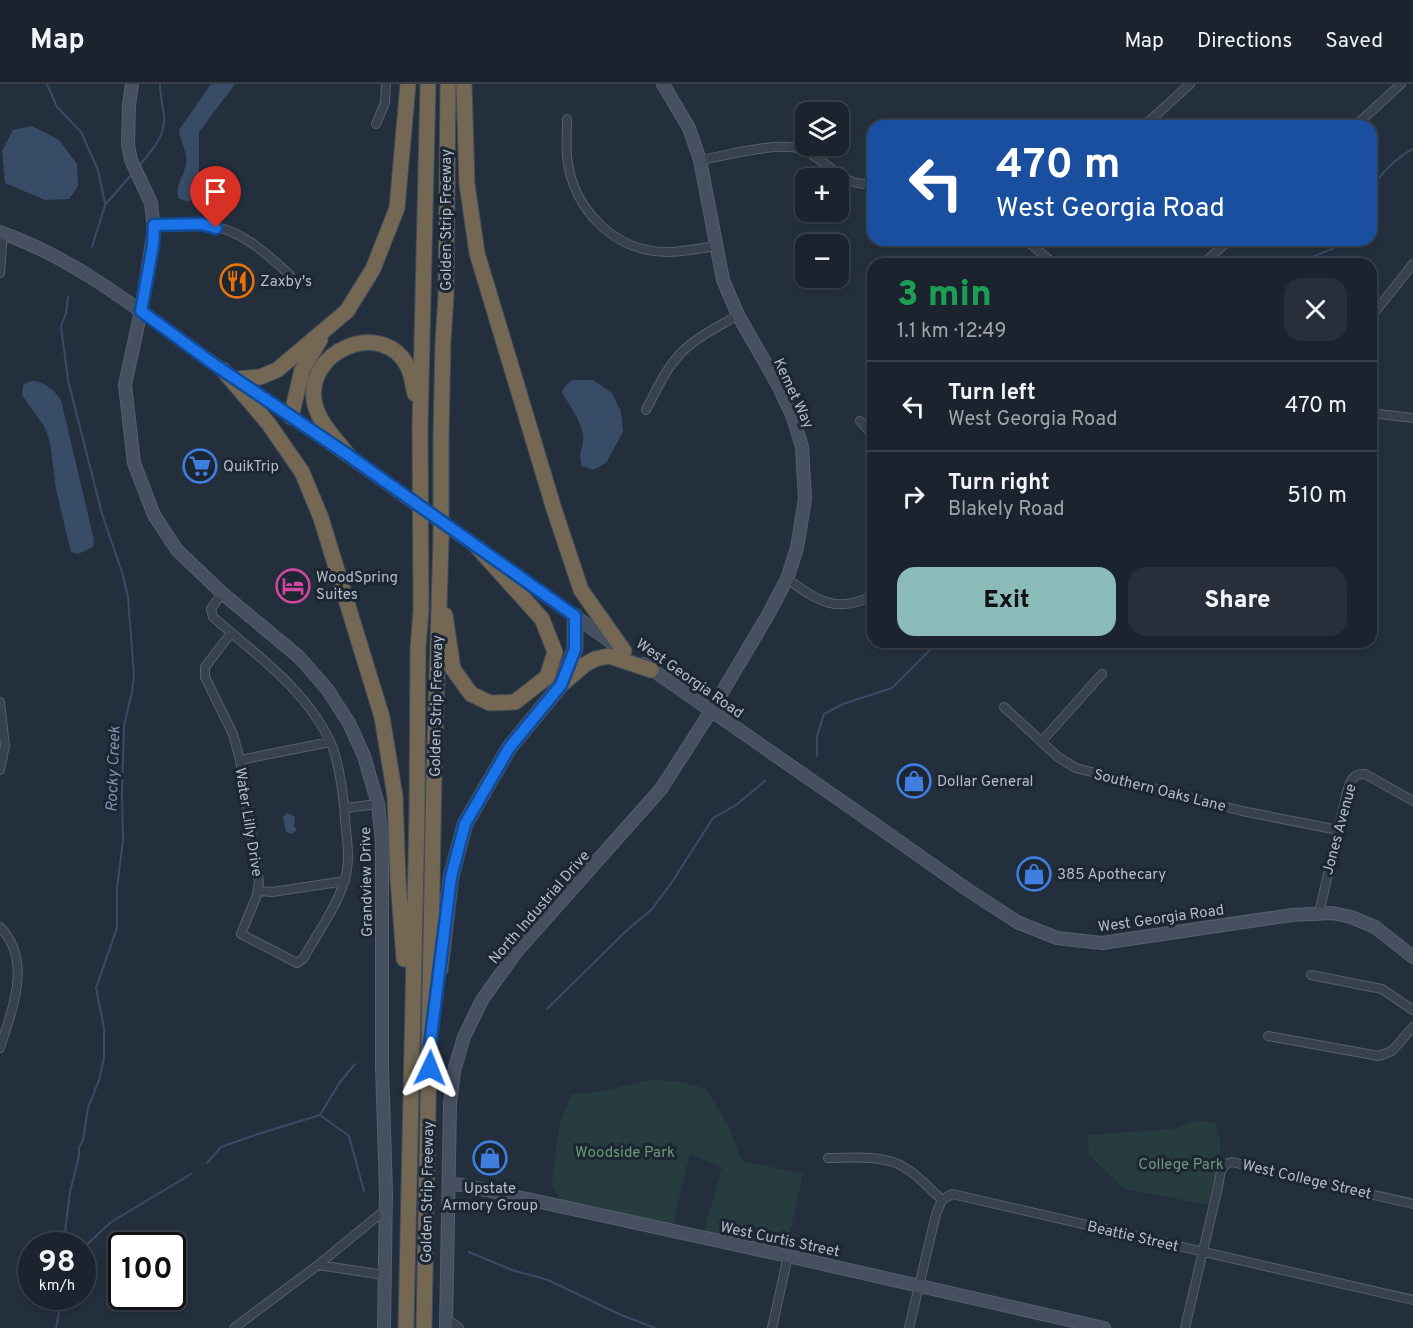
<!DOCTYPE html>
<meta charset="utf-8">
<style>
body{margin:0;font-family:Overpass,sans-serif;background:#282f3a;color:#f1f3f6;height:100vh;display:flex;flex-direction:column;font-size:22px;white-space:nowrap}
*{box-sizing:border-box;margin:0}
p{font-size:20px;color:#a0a4aa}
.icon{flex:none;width:33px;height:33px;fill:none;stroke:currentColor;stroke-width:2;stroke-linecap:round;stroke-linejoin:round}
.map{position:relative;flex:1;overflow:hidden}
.sheet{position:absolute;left:867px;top:174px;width:510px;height:390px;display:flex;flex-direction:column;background:#1b232e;border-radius:18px;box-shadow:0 3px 9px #0003,0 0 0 2px #39404a}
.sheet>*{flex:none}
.banner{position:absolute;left:867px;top:36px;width:510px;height:126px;border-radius:18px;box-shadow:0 3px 9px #0003,0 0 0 2px #39404a;background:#1a4fa0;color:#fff;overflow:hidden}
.fabs{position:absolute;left:795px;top:18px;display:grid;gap:12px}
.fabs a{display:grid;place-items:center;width:54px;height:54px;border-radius:12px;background:#1b232e;box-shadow:0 3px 9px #0003,0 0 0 2px #39404a;font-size:30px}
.speed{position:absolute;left:18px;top:1148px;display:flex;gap:12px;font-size:30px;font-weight:700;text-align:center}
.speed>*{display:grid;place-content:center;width:78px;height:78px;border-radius:50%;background:#1b232e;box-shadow:0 3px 9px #0003,0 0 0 2px #39404a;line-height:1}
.speed small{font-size:15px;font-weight:400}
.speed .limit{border:3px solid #111;border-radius:9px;background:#fff;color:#111}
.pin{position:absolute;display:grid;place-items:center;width:51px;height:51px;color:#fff;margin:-62px -26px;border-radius:50% 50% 50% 0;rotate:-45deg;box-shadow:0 0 6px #0007}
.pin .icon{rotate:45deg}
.me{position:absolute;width:66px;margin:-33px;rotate:2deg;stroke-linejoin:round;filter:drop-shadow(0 0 4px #0008)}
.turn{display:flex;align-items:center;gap:21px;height:126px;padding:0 30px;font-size:27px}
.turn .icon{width:78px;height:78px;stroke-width:2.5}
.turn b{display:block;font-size:42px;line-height:51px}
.round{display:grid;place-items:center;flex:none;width:63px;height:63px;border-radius:18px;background:#282f3a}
.head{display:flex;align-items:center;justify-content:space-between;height:102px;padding:0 30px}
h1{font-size:36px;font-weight:800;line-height:45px;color:#1e9e55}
.cta{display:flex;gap:12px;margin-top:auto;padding:12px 30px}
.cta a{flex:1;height:69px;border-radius:18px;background:#8bbbb9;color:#111;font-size:24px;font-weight:800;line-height:69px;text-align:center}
.cta a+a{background:#282f3a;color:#f1f3f6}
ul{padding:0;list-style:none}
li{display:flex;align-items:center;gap:18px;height:90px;padding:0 30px;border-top:2px solid #39404a}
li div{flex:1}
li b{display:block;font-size:22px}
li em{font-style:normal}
header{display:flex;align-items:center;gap:36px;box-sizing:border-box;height:84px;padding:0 30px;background:#1b232e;border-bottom:2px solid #39404a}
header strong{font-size:28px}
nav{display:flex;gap:33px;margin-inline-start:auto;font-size:21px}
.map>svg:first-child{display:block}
.green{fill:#263c3f}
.water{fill:#394c67}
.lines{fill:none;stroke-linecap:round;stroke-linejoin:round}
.stream{stroke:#394c67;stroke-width:2}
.street-casing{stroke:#565f6c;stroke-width:10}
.secondary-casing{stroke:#565f6c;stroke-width:14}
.highway-casing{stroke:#434c59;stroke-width:17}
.street{stroke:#38414e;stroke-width:8}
.secondary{stroke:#465061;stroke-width:12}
.highway{stroke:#746855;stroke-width:15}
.secondary-bridge-casing{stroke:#565f6c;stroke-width:14;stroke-linecap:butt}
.secondary-bridge{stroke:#465061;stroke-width:12}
.route-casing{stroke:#114b97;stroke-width:15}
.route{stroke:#1a73e8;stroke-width:10}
.labels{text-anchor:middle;stroke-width:6;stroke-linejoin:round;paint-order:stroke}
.street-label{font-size:15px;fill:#b4bcc9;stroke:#1d2633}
.poi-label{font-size:15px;fill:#b4bcc9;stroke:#1d2633;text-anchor:start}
.park-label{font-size:15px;fill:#6b9a76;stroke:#1d2633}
.water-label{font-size:16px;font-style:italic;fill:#7c92b1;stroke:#1d2633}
</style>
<header>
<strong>Map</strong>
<nav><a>Map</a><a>Directions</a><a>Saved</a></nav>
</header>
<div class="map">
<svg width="1413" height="1244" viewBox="0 0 1413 1244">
<rect width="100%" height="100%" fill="#242f3e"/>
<!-- green -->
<path class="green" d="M654,995L680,998L706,1005L728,1041L742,1077L803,1090L786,1166L704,1148L722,1083L690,1070L672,1143L561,1118L552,1100L559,1042L571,1011L607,1006Z
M1197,1036L1216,1040L1221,1061L1209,1121L1125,1105L1089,1071L1088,1051L1172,1045Z"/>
<!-- water -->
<path class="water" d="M211,0H235L199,48V105L189,118L178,114C175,102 184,92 186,80C188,67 180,58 179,46Z
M32,42L59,56L77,80L78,102L69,115L45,116L5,99L2,67L13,46Z
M573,296H593L612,309L621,328L623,348L606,379L593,386L582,382C577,367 585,363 583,350C580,335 569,321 562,308L566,301Z
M31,297C43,296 54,306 61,316L94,456L93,463L78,470L71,468L56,405L50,358L44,342L22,311L23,301Z
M287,729L295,733L294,742L297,746L292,750L286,748L283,733Z"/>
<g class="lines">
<!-- stream -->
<path class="stream" d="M47,0L57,23L81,48L98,86L105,119
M139,82C151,67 165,54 164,33C163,22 160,11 160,0
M1371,106C1380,90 1396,74 1413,65
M92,163L105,121L133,89
M1295,180L1332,165L1346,156
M817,672V652L824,630L843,620L892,604L929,567L933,558
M547,925L625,848L652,825L672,798L713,734L736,721L765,697
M320,1031L349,1052L364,1107
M207,1079L221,1063L258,1050L320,1031L340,998L355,980
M67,1161L65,1147L70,1108L79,1072V1064L83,1056L88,1024L99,996L104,974V944L96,904L117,844V804L123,756L122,707L124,642L132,608L134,592L128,513L122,488L102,430L68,296L61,242L66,229L68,213
M82,1165L111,1138L191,1090
M469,1168L512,1186L548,1196L621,1231L655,1244
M56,1244L62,1212"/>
<!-- street casing -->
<g class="street-casing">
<path id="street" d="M567,35C567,47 566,60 567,72C572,125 615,169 669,168C685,168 700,164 716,162
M376,40L385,19L386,0
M1144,42L1190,0
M1355,42L1401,0
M700,76C725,72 778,57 801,65C824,73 851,110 873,97
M154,141C169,140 186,138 202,140C239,144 264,167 290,191
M1026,156L1054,180
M1203,180L1229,156
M0,189L3,149
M1371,233L1413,180
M646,326C656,307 665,286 680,270C696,253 718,243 738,231
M1371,329L1413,334
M860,337L870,348L873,468
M787,495C817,516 837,531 873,511
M222,509L211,525L213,533C256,571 306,605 331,659C339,677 344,715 345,735C347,756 351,778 344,798C337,822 316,852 303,875L297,879L241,850L257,811L259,798L240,676L233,650L205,593V583L231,549
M0,618L5,662L0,686
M1004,623L1058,673L1076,684L1242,727L1338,746
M1041,658L1102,590
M240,676L330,658
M345,724L378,720
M258,807L272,808L345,797
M1319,829L1347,708C1350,698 1352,689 1365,690L1413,717
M0,843C33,877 12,925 0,964
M1311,891L1382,905L1413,926
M1268,952L1379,972L1392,967L1413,943
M828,1074C851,1074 877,1071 898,1080C915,1088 928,1103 942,1116
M318,1181L384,1191
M446,1234L459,1244
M234,1244L318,1181L385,1126
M772,1244L788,1172
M909,1244L936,1130L942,1116L952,1110L1413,1216
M1185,1244L1218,1103C1220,1092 1220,1080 1232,1078L1413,1120"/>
</g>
<!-- secondary casing -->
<g class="secondary-casing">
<path id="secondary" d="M132,0L129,21L128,61L131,76L151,119L154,146L141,227L125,301L134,379L154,431L177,466L222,509L299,573L327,605L349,639L364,672L378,720L382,758V982L386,1109L384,1244
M0,148C80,176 147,233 216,281C276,323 337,363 396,406
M464,454L617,562
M644,580L860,730L968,806L1017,838L1057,854L1102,859L1292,831L1332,829L1351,833L1375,843L1413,873
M449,1100L463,1101L788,1172L1104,1244
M446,1244L450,1020L454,987L464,953L482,916L517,867L661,705L711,627L768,531L787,495L797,464L805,415L802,363L793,333L778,301L738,231L723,196L700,76L689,44L663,0"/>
</g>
<!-- highway casing -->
<g class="highway-casing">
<path id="highway" d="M464,0L467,100L477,169L554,425L581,506L624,567
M223,286L268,339L302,388L321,434L382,633L395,712L398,795L404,875
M236,295L260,293L277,286L347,227L373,185L397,124L408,0
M291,333L302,286L320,256
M348,371C336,355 320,340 315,321C302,267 383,233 408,283C412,292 413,302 415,310
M445,531L453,585L471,610L490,619L515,618L547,593L555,568L542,535L478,464
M562,598L575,565V532
M440,886L451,793L465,740L509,664L561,601L584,581L595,575L609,572L651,586
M406,1244L417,730L418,565L421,526L420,342L428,0
M424,1244L434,692L441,455V353L443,258L446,212L448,0"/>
</g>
<!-- street -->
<use href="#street" class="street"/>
<!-- secondary -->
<use href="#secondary" class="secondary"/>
<!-- highway -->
<use href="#highway" class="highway"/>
<!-- secondary-bridge casing -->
<g class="secondary-bridge-casing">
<path id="secondary-bridge" d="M396,406L464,454"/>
</g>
<!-- secondary-bridge -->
<use href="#secondary-bridge" class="secondary-bridge"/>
</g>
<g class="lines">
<!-- route casing -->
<g class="route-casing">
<path id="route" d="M216,144L202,140L154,141L153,161L141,227L215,281L348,371L575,532V565L561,601L509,664L465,740L451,793L430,961V984"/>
</g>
<!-- route -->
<use href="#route" class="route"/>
</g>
<!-- icons -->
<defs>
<g id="restaurant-ring" transform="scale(1.725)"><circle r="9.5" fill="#1d2633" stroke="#e8710a" stroke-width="1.5"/><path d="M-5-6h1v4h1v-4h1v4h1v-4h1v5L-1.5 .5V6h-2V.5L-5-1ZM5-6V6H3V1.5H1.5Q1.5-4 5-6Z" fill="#e8710a"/></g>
<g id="supermarket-ring" transform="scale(1.725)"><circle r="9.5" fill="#1d2633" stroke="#3f7fe0" stroke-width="1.5"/><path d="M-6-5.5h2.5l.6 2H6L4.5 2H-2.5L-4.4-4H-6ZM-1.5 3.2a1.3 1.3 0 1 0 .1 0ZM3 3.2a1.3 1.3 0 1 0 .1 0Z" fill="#3f7fe0"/></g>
<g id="hotel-ring" transform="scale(1.725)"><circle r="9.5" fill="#1d2633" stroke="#d1479c" stroke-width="1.5"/><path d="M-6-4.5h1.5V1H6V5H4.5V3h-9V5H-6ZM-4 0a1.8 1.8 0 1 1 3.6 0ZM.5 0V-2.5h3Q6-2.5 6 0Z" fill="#d1479c"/></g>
<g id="shop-ring" transform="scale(1.725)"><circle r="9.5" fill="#1d2633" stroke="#3f7fe0" stroke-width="1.5"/><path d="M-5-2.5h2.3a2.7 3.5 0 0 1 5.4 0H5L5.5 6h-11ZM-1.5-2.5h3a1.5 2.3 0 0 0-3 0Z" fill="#3f7fe0"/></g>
</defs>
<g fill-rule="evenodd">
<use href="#restaurant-ring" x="237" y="197"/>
<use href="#supermarket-ring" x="200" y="382"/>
<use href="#hotel-ring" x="293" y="502"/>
<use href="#shop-ring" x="914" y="697"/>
<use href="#shop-ring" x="1034" y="790"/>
<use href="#shop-ring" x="490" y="1074"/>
</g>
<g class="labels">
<!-- street labels -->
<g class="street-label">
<text transform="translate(446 136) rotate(-90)" y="5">Golden Strip Freeway</text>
<text transform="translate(794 309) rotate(65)" y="5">Kemet Way</text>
<text transform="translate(690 594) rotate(35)" y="5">West Georgia Road</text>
<text transform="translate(436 622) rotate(-89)" y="5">Golden Strip Freeway</text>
<text transform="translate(1160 706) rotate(14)" y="5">Southern Oaks Lane</text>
<text transform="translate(249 738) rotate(81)" y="5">Water Lilly Drive</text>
<text transform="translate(1339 745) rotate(-75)" y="5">Jones Avenue</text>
<text transform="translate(366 798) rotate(-91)" y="5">Grandview Drive</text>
<text transform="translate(539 823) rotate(-49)" y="5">North Industrial Drive</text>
<text transform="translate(1161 834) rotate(-8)" y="5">West Georgia Road</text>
<text transform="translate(1307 1095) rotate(13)" y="5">West College Street</text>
<text transform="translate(427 1108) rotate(-89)" y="5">Golden Strip Freeway</text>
<text transform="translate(1133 1152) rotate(13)" y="5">Beattie Street</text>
<text transform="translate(780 1155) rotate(12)" y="5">West Curtis Street</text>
</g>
<!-- poi labels -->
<g class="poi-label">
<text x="260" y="202">Zaxby's</text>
<text x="223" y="387">QuikTrip</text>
<text x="316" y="498">WoodSpring<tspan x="316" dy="17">Suites</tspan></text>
<text x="937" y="702">Dollar General</text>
<text x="1057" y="795">385 Apothecary</text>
<text x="490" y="1109" text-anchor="middle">Upstate<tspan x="490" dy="17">Armory Group</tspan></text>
</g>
<!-- park labels -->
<g class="park-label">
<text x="625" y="1073">Woodside Park</text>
<text x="1181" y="1085">College Park</text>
</g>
<!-- water labels -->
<g class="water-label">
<text transform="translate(112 685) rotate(-88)" y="6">Rocky Creek</text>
</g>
</g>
</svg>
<div class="fabs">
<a><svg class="icon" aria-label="layers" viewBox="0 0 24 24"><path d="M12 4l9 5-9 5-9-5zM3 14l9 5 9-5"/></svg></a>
<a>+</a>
<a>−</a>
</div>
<div class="speed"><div>98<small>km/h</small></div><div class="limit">100</div></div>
<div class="pin" style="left:216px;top:144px;background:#d93025"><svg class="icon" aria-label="arrive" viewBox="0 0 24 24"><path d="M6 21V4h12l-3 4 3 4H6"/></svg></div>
<svg class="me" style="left:430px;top:984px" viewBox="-20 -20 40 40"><path d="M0-17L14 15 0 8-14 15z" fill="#1a73e8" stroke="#fff" stroke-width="4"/></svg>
<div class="banner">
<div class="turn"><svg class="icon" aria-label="left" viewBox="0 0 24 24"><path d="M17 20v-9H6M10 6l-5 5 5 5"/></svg><div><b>470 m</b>West Georgia Road</div></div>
</div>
<section class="sheet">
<div class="head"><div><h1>3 min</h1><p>1.1 km · 12:49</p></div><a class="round"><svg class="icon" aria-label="close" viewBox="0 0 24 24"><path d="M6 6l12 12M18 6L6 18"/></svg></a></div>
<ul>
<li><svg class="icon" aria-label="left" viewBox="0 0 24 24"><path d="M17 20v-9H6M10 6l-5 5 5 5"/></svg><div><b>Turn left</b><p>West Georgia Road</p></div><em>470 m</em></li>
<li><svg class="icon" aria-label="right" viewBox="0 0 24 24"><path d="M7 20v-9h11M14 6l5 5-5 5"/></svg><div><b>Turn right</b><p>Blakely Road</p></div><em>510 m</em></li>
</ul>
<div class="cta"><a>Exit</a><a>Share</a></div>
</section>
</div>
